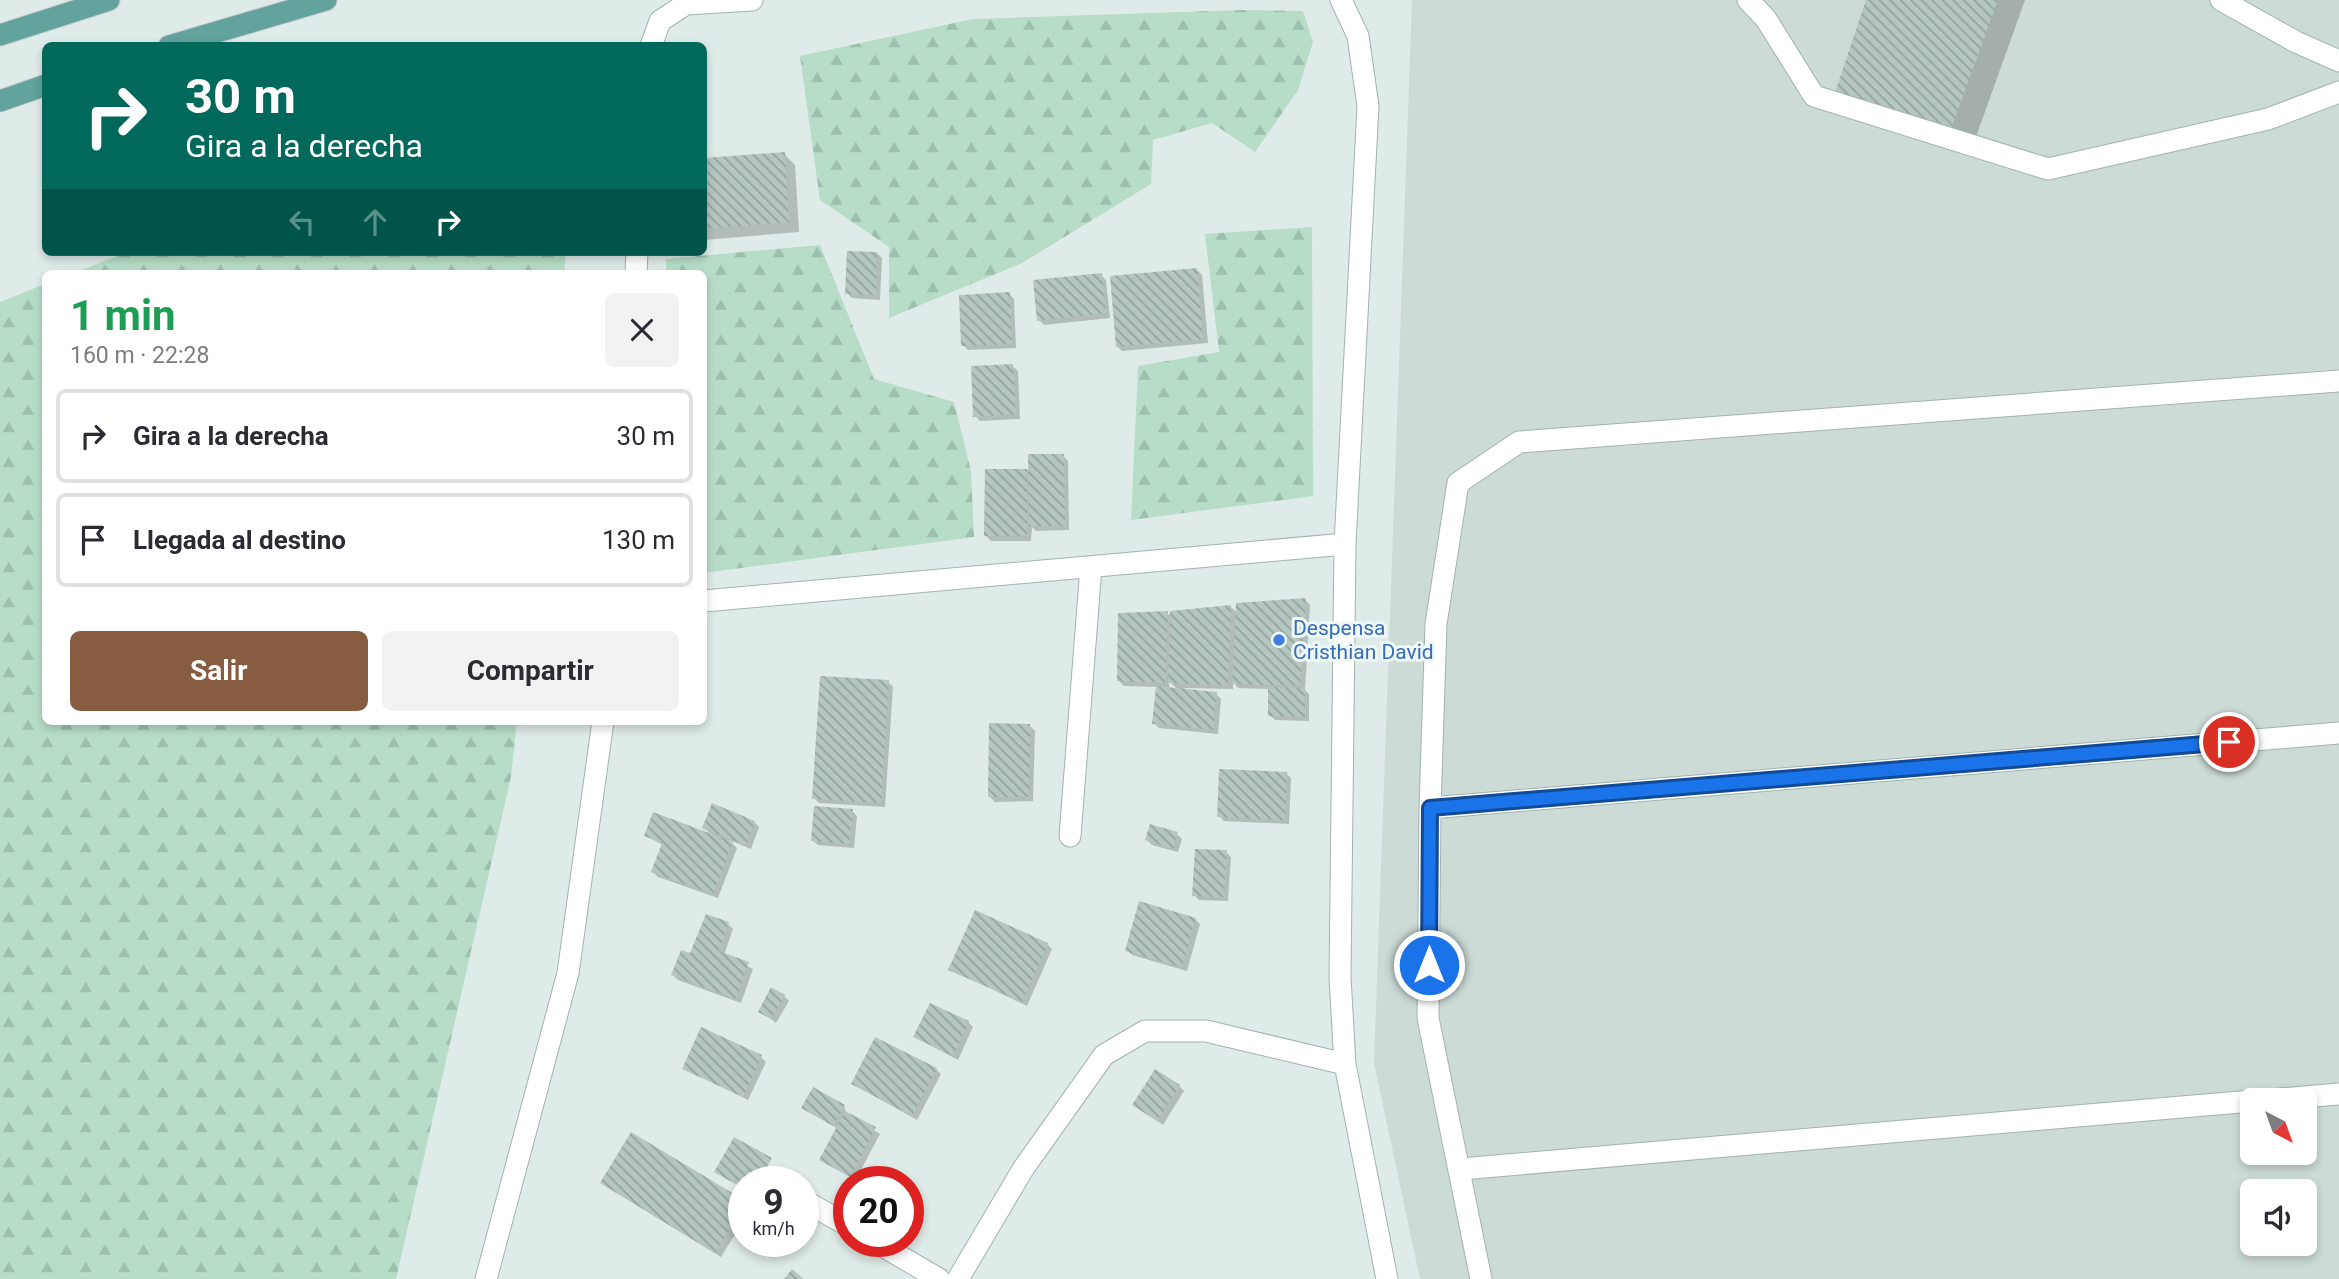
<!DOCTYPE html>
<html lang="es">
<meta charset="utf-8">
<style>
body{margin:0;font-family:Roboto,sans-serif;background:#f2f2f3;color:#2b2b33;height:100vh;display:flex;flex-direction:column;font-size:26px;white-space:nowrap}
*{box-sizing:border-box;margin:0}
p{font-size:23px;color:#7c7c81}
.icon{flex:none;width:38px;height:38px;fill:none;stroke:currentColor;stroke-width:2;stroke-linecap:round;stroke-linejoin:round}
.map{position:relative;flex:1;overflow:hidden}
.details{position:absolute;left:42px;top:270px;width:665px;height:455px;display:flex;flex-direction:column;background:#fff;border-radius:10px;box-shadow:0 4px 10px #0003}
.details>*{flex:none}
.hud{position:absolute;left:42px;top:42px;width:665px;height:214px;border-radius:10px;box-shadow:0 4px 10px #0003;background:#00695c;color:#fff;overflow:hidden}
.needle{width:46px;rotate:139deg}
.fabs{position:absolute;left:2240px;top:1088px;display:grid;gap:14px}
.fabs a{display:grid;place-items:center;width:77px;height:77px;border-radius:10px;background:#fff;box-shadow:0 4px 10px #0003;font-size:35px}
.speed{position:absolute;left:728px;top:1166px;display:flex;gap:14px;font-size:35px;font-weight:700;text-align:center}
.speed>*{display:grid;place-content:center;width:91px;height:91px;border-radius:50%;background:#fff;box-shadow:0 4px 10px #0003;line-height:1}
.speed small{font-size:18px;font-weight:400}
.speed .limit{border:10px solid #d22;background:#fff;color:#111}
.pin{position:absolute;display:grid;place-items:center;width:60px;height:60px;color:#fff;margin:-30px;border:4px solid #fff;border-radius:50%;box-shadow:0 2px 7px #0007}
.me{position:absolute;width:77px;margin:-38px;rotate:0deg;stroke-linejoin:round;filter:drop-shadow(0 0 5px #0008)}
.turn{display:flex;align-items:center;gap:24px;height:147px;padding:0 28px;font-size:32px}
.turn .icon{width:91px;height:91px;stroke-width:2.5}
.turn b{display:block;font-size:49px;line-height:60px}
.lanes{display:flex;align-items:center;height:66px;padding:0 28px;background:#0003;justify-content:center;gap:35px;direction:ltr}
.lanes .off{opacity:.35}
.round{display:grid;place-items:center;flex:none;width:74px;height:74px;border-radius:10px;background:#f2f2f3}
.summary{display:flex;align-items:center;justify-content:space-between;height:119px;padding:0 28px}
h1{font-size:42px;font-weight:700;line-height:52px;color:#1e9e55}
.cta{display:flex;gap:14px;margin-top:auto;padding:14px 28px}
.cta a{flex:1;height:80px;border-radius:10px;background:#875c40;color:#fff;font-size:28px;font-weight:700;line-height:80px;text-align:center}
.cta a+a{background:#f2f2f3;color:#2b2b33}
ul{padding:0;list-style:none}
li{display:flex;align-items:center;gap:21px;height:94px;margin:0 14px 10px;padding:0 14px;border:4px solid #e1e1e2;border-radius:10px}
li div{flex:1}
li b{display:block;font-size:26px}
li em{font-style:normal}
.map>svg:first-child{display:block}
.built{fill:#cddbd7;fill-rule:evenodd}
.forest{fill:url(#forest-firs)}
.shadow{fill:#0003;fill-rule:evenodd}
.building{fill:url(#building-back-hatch)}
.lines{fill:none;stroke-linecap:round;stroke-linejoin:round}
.minor-casing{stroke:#a2b3b0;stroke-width:23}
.major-casing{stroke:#c1c8c8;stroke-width:23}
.minor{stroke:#fff;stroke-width:21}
.major{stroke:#62a39d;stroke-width:21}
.route-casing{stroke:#114b97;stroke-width:18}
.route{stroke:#1a73e8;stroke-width:12}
.shop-dot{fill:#3f7fe0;stroke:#f0f8f5;stroke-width:2.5}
.labels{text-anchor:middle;stroke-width:6;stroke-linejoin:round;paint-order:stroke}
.shop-label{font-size:21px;fill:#366cbe;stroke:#f0f8f5;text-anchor:start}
</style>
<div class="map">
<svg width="2339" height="1279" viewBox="0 0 2339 1279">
<defs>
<pattern id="forest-firs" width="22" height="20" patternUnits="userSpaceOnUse" patternTransform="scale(1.75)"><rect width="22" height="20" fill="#b7ddc8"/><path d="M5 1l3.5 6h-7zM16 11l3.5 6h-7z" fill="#9dbfad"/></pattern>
<pattern id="building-back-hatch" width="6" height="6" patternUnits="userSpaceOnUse" patternTransform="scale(1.75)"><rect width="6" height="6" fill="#b5c6c1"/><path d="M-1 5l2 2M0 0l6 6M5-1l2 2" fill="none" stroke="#93a29e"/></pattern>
</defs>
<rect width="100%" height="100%" fill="#dfebe8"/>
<!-- built -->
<path class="built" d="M1412,0H2339V1279H1420L1374,1063ZM2252,1101H2305V1153H2252ZM2252,1192H2305V1244H2252Z"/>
<!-- forest -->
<path class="forest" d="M1241,10L1303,11L1313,42L1298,90L1255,152L1212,123L1153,140L1151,184L1022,263L889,318V247L820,200L800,56L973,19Z
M1312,227L1313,496L1131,520L1138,366L1219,352L1205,234Z
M820,245L874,379L954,402L971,471L974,537L704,573V273H666V259Z
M127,252H566L564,273H74Z
M45,284L46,721H517L511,777L396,1279H0V302Z"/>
<!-- shadow -->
<path class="shadow" d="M1868,0H2025L1972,148L1858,112Z
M784,154L795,165L799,232L704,240V160Z
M877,253L882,258L880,300L852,298L847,293Z
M1197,270L1202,275L1208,343L1122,351L1117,346Z
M1101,275L1106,280L1110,318L1044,325L1039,320Z
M1009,294L1014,299L1016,348L968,350L963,345Z
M1012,366L1018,371L1020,419L980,421L975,416Z
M1063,456L1068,461L1069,530L1036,531L1032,527L1031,541H991L986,536V470H1030Z
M1305,600L1310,605L1305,690L1309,694V721L1275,720L1269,715L1270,689L1238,688L1233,682V689L1185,688V690L1216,694L1221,699L1218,734L1159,728L1154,723L1158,687L1124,686L1119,681L1167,613L1172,617L1231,607L1237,613ZM1169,681L1178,690L1169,689Z
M888,682L893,687L885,807L819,803L814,798Z
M1030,726L1035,731L1033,801L995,802L990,797Z
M1286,773L1291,778L1289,824L1224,821L1219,816Z
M852,811L857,816L854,848L818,845L812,840Z
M754,822L759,827L751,849L729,840L737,848L718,898L658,877L653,872L663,845L646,836H713L704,828Z
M1177,834L1182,839L1178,852L1152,845L1147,840Z
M1226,852L1231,857L1228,901L1199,900L1194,895Z
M1195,919L1200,924L1187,971L1132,955L1127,950Z
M728,924L733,929L724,955L753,969L741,1003L678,980L673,975Z
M1047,944L1052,949L1027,1006L950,969Z
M784,996L789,1001L776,1023L760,1011Z
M968,1022L973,1027L958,1060L915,1037Z
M761,1057L766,1062L748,1100L684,1068Z
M936,1069L941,1074L917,1120L853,1084Z
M1179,1086L1184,1091L1163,1125L1134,1105Z
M844,1107L847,1114L880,1134L856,1179L825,1161L838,1129L804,1108Z
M607,1187L744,1202V1220L721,1257Z"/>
<!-- building -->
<path class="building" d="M1866,0H1998L1951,129L1835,92Z
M785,152L789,222L704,229V158Z
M847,251L877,252L876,295L845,294Z
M1197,268L1203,339L1116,347L1110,276Z
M1102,273L1106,313L1037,321L1033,280Z
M1010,292L1012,344L961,346L959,295Z
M1013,364L1016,414L973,417L971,366Z
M1028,454H1064L1065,526H1029Z
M985,469H1027V536H984Z
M1306,598L1300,686L1232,684L1236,603Z
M1231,605L1228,685L1168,683L1170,611Z
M1168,611L1165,683L1117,681L1118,613Z
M820,676L889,680L881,803L812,799Z
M1156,686L1217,692L1213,730L1152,724Z
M1268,687L1305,688V717L1268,716Z
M989,723L1030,724L1029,797H988Z
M1219,769L1287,772L1285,820L1217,817Z
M712,803L755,821L746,845L702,828Z
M814,806L853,809L849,844L811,841Z
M653,812L733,842L713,894L651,872L662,843L644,836Z
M1150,824L1178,832L1173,849L1145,840Z
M1195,849L1227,850L1224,897L1192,896Z
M1139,901L1196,918L1182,967L1125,951Z
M975,910L1048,943L1022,1002L948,970Z
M706,914L729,922L719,951L749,962L736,999L671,975L681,950L690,953Z
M771,987L785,995L771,1019L758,1012Z
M930,1003L969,1021L953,1056L913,1037Z
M701,1027L762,1055L743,1097L682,1069Z
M875,1037L937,1068L912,1116L851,1084Z
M1155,1069L1180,1085L1157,1121L1132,1105Z
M813,1087L845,1105L833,1126L801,1108Z
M845,1111L876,1127L850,1177L819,1160Z
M631,1132L744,1200V1207L715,1253L600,1183Z
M734,1137L772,1158L759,1181H744V1189L714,1172Z
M792,1269L804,1279H784Z"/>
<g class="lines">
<!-- minor casing -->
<g class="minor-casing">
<path id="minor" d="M1341,0L1358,36L1368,106L1345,544L1340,977L1345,1064L1387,1279
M1748,0L1766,19L1814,96L2048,169L2268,119L2339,92
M2221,0L2296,42L2339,61
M651,46L660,21L686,4L752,0
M636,273L637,252
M704,601L1345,544
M1430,808L2339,733
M1070,836L1091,567
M2256,1101L2339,1094
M1461,1169L2252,1101
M803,1200L849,1226
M874,1241L939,1279
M486,1279L568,973L603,721
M958,1279L1023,1169L1104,1055L1145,1031H1206L1345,1064
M1481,1279L1428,1018L1430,808L1436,624L1458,483L1519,442L2339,381"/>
</g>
<!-- major casing -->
<g class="major-casing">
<path id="major" d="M0,35L109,0
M169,46L326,0
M0,101L46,85"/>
</g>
<!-- minor -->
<use href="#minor" class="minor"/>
<!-- major -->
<use href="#major" class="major"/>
</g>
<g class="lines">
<!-- route casing -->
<g class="route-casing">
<path id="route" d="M1429,965L1430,808L2229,742"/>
</g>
<!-- route -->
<use href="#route" class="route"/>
</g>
<!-- markers -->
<circle class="shop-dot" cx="1279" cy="640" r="7"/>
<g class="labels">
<!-- shop labels -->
<g class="shop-label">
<text x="1293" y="635">Despensa<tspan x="1293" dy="24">Cristhian David</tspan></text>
</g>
</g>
</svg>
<div class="fabs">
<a><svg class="needle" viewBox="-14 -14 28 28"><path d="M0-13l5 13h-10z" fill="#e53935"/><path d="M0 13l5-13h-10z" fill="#7c7c81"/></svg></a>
<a><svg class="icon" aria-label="sound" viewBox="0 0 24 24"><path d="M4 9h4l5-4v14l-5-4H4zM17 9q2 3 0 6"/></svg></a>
</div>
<div class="speed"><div>9<small>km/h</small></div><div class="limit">20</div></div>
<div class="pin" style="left:2229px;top:742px;background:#d93025"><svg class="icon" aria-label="arrive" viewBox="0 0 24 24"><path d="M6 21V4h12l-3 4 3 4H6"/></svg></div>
<svg class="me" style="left:1429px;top:965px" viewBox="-20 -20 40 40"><circle r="17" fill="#1a73e8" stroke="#fff" stroke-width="3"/><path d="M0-11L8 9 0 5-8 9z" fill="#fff"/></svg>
<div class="hud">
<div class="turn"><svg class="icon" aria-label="right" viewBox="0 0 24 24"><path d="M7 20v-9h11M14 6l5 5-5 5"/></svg><div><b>30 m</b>Gira a la derecha</div></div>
<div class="lanes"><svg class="icon off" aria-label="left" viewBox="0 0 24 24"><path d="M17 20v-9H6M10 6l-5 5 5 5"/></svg><svg class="icon off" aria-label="ahead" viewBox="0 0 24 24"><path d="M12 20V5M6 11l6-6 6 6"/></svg><svg class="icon" aria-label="right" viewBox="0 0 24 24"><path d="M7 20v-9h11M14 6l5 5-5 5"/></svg></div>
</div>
<section class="details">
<div class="summary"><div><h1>1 min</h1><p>160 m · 22:28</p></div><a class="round"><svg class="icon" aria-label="close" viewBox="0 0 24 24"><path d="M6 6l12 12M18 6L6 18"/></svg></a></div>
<ul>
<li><svg class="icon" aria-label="right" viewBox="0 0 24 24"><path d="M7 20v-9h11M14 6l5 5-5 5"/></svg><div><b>Gira a la derecha</b></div><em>30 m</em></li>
<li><svg class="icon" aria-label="arrive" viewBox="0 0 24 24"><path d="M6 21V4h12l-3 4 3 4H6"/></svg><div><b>Llegada al destino</b></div><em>130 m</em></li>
</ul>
<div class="cta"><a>Salir</a><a>Compartir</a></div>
</section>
</div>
